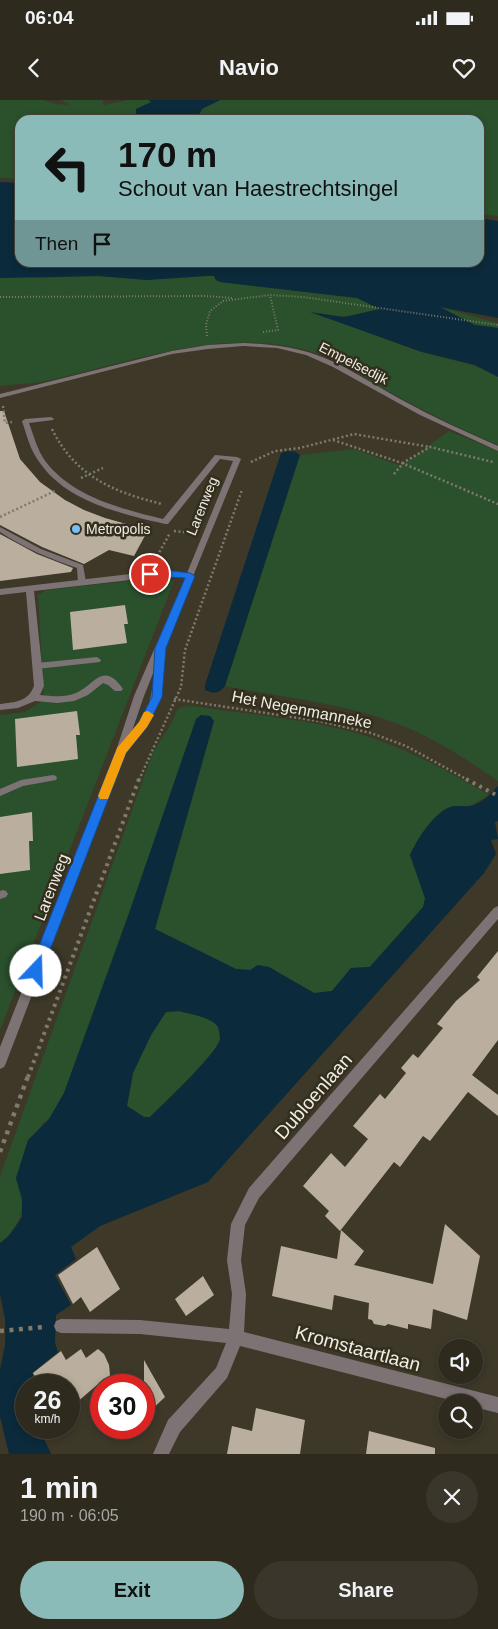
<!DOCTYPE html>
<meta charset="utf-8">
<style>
body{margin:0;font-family:Arial,sans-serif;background:#3a362b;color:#f1f3f6;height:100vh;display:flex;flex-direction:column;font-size:19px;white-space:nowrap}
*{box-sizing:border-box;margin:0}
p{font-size:16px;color:#a7a7a4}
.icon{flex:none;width:28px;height:28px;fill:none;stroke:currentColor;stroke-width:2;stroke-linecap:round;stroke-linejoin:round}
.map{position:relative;height:1354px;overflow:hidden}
.drawer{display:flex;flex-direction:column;background:#2e2a1e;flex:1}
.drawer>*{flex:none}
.hud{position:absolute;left:15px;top:15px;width:469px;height:152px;border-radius:15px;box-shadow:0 2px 8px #0003,0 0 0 1px #49463c;background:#8bbbb9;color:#111;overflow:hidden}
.buttons{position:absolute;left:438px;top:1239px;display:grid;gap:10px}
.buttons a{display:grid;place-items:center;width:45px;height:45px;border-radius:50%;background:#2e2a1e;box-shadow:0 2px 8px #0003,0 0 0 1px #49463c;font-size:25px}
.speed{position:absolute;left:15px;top:1274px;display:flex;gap:10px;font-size:25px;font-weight:700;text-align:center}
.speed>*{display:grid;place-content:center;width:65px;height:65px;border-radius:50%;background:#2e2a1e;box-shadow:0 2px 8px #0003,0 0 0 1px #49463c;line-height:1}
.speed small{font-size:12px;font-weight:400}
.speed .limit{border:8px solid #d22;background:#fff;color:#111}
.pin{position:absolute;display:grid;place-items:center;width:42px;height:42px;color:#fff;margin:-21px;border:2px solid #fff;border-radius:50%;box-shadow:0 1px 5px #0007}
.me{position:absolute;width:55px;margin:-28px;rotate:21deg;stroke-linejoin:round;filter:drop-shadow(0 0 4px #0008)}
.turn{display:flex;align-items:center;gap:18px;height:105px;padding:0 20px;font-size:22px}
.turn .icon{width:65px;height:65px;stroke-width:2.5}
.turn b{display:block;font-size:35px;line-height:42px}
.then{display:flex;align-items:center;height:48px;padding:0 20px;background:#0003;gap:10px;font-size:19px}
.round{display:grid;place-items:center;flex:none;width:52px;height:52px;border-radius:26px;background:#3a362b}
.overview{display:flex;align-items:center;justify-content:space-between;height:85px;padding:0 20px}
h1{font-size:30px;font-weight:700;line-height:38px}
.action{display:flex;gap:10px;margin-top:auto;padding:10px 20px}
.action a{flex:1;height:58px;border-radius:30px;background:#8bbbb9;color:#111;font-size:20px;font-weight:700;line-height:58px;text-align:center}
.action a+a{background:#3a362b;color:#f1f3f6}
.status{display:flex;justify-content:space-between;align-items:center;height:35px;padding:0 25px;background:#2e2a1e;direction:ltr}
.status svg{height:14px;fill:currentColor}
header{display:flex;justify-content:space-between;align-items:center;height:65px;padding:0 20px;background:#2e2a1e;font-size:22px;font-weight:700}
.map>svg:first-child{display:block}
.green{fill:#2a512c}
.water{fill:#0b2a3b;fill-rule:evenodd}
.building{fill:#baaf9e}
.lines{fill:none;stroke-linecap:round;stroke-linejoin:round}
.path-far3{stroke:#7f7a6c;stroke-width:2;stroke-dasharray:1 2;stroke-linecap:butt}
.path-far2{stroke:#7f7a6c;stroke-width:2.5;stroke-dasharray:2 2.5;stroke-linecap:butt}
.path-far1{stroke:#7f7a6c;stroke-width:4;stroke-dasharray:3 4.5;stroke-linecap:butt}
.path{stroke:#7f7a6c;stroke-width:4.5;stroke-dasharray:4 5.5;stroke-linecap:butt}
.lane{fill:#7d7375;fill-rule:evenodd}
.street{fill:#7d7375;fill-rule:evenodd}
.route{fill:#1a73e8;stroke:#114b97}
.slow{fill:#f59e0b}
.poi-dot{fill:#77bff7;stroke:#332e1e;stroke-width:2}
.labels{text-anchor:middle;stroke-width:5;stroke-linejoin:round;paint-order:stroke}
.far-street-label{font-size:14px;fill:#f0ede3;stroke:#332e1e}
.far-poi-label{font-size:14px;fill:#f0ede3;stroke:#332e1e;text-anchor:start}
.street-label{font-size:16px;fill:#f0ede3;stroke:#332e1e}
.near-street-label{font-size:19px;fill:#f0ede3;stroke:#332e1e}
</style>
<div class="status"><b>06:04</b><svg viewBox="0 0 49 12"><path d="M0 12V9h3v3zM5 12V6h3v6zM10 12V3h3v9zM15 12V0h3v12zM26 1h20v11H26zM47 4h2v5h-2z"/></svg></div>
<header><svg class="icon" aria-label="back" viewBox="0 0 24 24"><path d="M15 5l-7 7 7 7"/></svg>Navio<svg class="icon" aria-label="heart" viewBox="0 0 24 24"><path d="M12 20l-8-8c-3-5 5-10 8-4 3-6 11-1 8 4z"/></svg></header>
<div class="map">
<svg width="498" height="1354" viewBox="0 0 498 1354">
<rect width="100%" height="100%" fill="#3d3828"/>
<!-- green -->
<path class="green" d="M0,0H43L56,4L70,5L61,0H102L104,5L128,0H149L152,2L136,20H20V79L0,78Z
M220,0H498V116L479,114V20H203L199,15L202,9Z
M30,176L37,178L98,176L147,180L206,176H214L216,180L221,182L357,198L380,209L351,216L321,217C356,222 388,242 422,252C449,260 474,262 498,277V345C459,329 423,310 386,290C364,278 343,262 319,254C226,223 134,263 41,282C28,284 14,284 0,286V178Z
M439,207L498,223V228L475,225Z
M449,331L498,351V681C461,655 421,630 378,617C328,602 276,596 225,586L300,355L354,349L401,366Z
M167,477L174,481L0,930V615L25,612L44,600L38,495L46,490Z
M192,606C251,615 315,619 372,638C414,652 451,673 489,695L470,706H456L445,709L424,731L410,755L425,798L424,807L369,867L351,868L332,891L314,893L269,867L250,870L236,869L155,829L214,621L128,816L64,993L49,1019L42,1024L16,1078C26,1108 24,1122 0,1143V1076L153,652L171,624L177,610L182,607Z
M179,911C189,914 212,917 218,927C219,929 220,936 220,939C217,954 163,1004 150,1017H144L127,1006L133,973L151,935L166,912Z"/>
<!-- water -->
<path class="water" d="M149,0H220L202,9L199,15L203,20H136V9L151,2Z
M0,82L20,83V162H479V118L498,121V218L440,207L475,225L498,228V277L475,265L422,252L310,212L344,217L380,209L357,198L220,182L216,180L214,176H206L147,180L98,176L0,178Z
M288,351L296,352L300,355L225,586C218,594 214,594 205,590V585L281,353Z
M201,615L210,616L214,621L155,829L236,869L250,870L258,865L269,867L314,893L332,891L351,868L370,867L423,807L425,798L410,755C416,741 432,716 446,709C454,704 461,707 469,706C480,705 491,694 498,686V721L495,722L498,739L491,740L496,754L484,773L208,1082L100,1126L71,1147L76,1159L55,1175L71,1205L56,1215L55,1243L58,1252L32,1273L37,1285H26V1328H39L51,1354H9L0,1316V1269L5,1245V1219L0,1195V1143L8,1137L22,1117V1099L16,1078L28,1040L49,1019L64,993L128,816L196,619ZM179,911C189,914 212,917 218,927C219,929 220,937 220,939C217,954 163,1004 150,1017H144L127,1006L133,973L151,935L166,912Z"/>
<!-- building -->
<path class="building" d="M0,311H4L20,359L40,382L65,400L84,410L105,418L148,430L134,456L109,450L84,464L42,447L0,425Z
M0,434L37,454L73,468L71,472L0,481Z
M125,505L128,524H124L127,543L73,550L70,512Z
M77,611L80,635H76L78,659L17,667L15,619Z
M32,712L33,741H29L30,770L0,774V717Z
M498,851V940L472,975L498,995V1016L468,992L430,1041L423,1036L400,1067L394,1062L340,1131L325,1116L329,1111L303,1086L331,1053L345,1067L368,1039L353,1026L380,994L385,999L406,973L401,968L413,954L418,958L443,928L437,924L456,901L480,880L477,877Z
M445,1124L480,1156L467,1220L433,1209L431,1229L408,1224V1229L388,1224L385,1226L374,1224L372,1220L368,1219L369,1203L334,1195L332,1210L272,1196L281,1146L337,1159L341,1130L364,1151L354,1165L433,1184Z
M97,1147L120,1189L90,1212L81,1197L73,1204L58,1175Z
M203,1176L214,1195L186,1216L175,1199Z
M81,1249L86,1258L98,1249L104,1254L109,1265L111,1285H97L69,1309V1285H39L33,1273L61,1251L66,1260Z
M144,1260L165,1297L144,1317Z
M256,1308L305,1320L300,1354H227L232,1326L252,1331Z
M369,1331L435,1348V1354H366Z"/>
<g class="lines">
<!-- path-far3 -->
<path class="path-far3" d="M0,197L206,196L232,198
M263,232L278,230L270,195
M207,236L206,225L210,211L223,201L270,195L303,197L498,225"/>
<!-- path-far2 -->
<path class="path-far2" d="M3,306L5,323L12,322
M52,329C75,376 113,392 162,404
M333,340L402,363L498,404
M251,362L275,351L300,348L354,334L430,347
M394,374L404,362L430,347L493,362
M81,378L103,368
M0,417L55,391
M174,431L193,433
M155,460L170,433
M174,599L318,621L371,633L406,646L468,680
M139,680L181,587L185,550L242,390"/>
<!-- path-far1 -->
<path class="path-far1" d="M466,679L498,696
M28,977L139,679"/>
<!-- path -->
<path class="path" d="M0,1052L28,976
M0,1231L44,1227"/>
<!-- lane -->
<path class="lane" d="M0,427L41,449L83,465L86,482L85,484H79L78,482L77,468C50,459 24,448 0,432Z
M97,557L101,560L100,562L37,569L33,566L37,563Z
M53,675L56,676L57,678L56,680L23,686L0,696V689L21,680Z
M3,790L6,791L8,794L6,797L0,799V791Z"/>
<!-- street -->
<path class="street" d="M243,243C266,244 289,246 311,253C343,263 372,284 402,300C433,317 466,332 498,346V351L420,315L333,267L306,255L277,248L243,246L208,249L172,254L0,298V294L172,251L208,245Z
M51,317L54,319L53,320L29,323C34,336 37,350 46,362C73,397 122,409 163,419L215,355L237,357L241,359L162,552L164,554L162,597L146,627L126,649L6,963L4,967L0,969V947L116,651L134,596L185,478L165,476L34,491L44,586L40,595C51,596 65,598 76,593C94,586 103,560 123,589L121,591H115L108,585L103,583L88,595L74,601L57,603L35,601L18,608L0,610V604C15,602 28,602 34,586L26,492L0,495V489L165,470L187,473L233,361L220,359L168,424H165C122,414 67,402 40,363C30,350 27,336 22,321L25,319ZM154,571C152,596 150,611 132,631L144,596Z
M498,806V819L259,1098L245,1125L241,1160L246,1194L244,1232L498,1297V1313L474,1307V1302H458L240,1246L227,1278L180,1332L169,1354H153L168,1320L216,1268L226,1243L140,1234L61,1233L56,1231L54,1226L56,1221L61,1219L140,1220L229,1229L232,1194L227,1160L231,1124L249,1088L494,808Z"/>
</g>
<!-- route -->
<path class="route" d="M165,470L190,473L195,476L166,548L162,597L147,627L126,653L42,871L40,875L36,877L31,875L29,871L116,651L139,622L152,597L155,548L185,478C176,477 150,478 145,474L150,471Z"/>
<!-- slow -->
<path class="slow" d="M148,611L154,615L147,627L126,653L108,699H100L98,696L117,648L139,622L144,612Z"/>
<!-- markers -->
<circle class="poi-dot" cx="76" cy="429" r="5"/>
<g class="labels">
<!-- far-street labels -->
<g class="far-street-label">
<text transform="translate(354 263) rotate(27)" y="5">Empelsedijk</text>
<text transform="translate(202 406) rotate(-68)" y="5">Larenweg</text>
</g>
<!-- far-poi labels -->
<g class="far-poi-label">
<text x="86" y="434">Metropolis</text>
</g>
<!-- street labels -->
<g class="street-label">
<text transform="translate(302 609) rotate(11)" y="6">Het Negenmanneke</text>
<text transform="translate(51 787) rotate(-69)" y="6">Larenweg</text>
</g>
<!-- near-street labels -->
<g class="near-street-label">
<text transform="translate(313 996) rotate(-49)" y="7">Dubloenlaan</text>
<text transform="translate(358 1248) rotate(15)" y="7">Kromstaartlaan</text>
</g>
</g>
</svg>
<div class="buttons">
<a><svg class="icon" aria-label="sound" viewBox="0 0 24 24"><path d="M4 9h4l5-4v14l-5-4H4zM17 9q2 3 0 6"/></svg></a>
<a><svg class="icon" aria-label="search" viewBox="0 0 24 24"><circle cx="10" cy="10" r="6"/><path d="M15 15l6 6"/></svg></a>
</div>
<div class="speed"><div>26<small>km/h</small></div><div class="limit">30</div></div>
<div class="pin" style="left:150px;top:474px;background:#d93025"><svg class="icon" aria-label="arrive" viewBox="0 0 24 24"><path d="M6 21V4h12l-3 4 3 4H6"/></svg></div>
<svg class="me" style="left:36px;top:871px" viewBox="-20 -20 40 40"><circle r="19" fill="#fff"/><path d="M0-13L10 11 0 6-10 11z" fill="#1a73e8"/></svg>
<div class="hud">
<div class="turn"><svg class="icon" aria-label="left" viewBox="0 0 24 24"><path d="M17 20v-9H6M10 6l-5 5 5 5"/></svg><div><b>170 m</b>Schout van Haestrechtsingel</div></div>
<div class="then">Then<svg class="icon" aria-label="arrive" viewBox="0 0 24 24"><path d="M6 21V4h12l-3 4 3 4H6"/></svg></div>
</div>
</div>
<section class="drawer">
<div class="overview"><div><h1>1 min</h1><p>190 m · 06:05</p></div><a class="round"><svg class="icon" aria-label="close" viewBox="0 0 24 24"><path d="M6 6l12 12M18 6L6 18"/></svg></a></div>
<div class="action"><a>Exit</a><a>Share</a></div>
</section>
